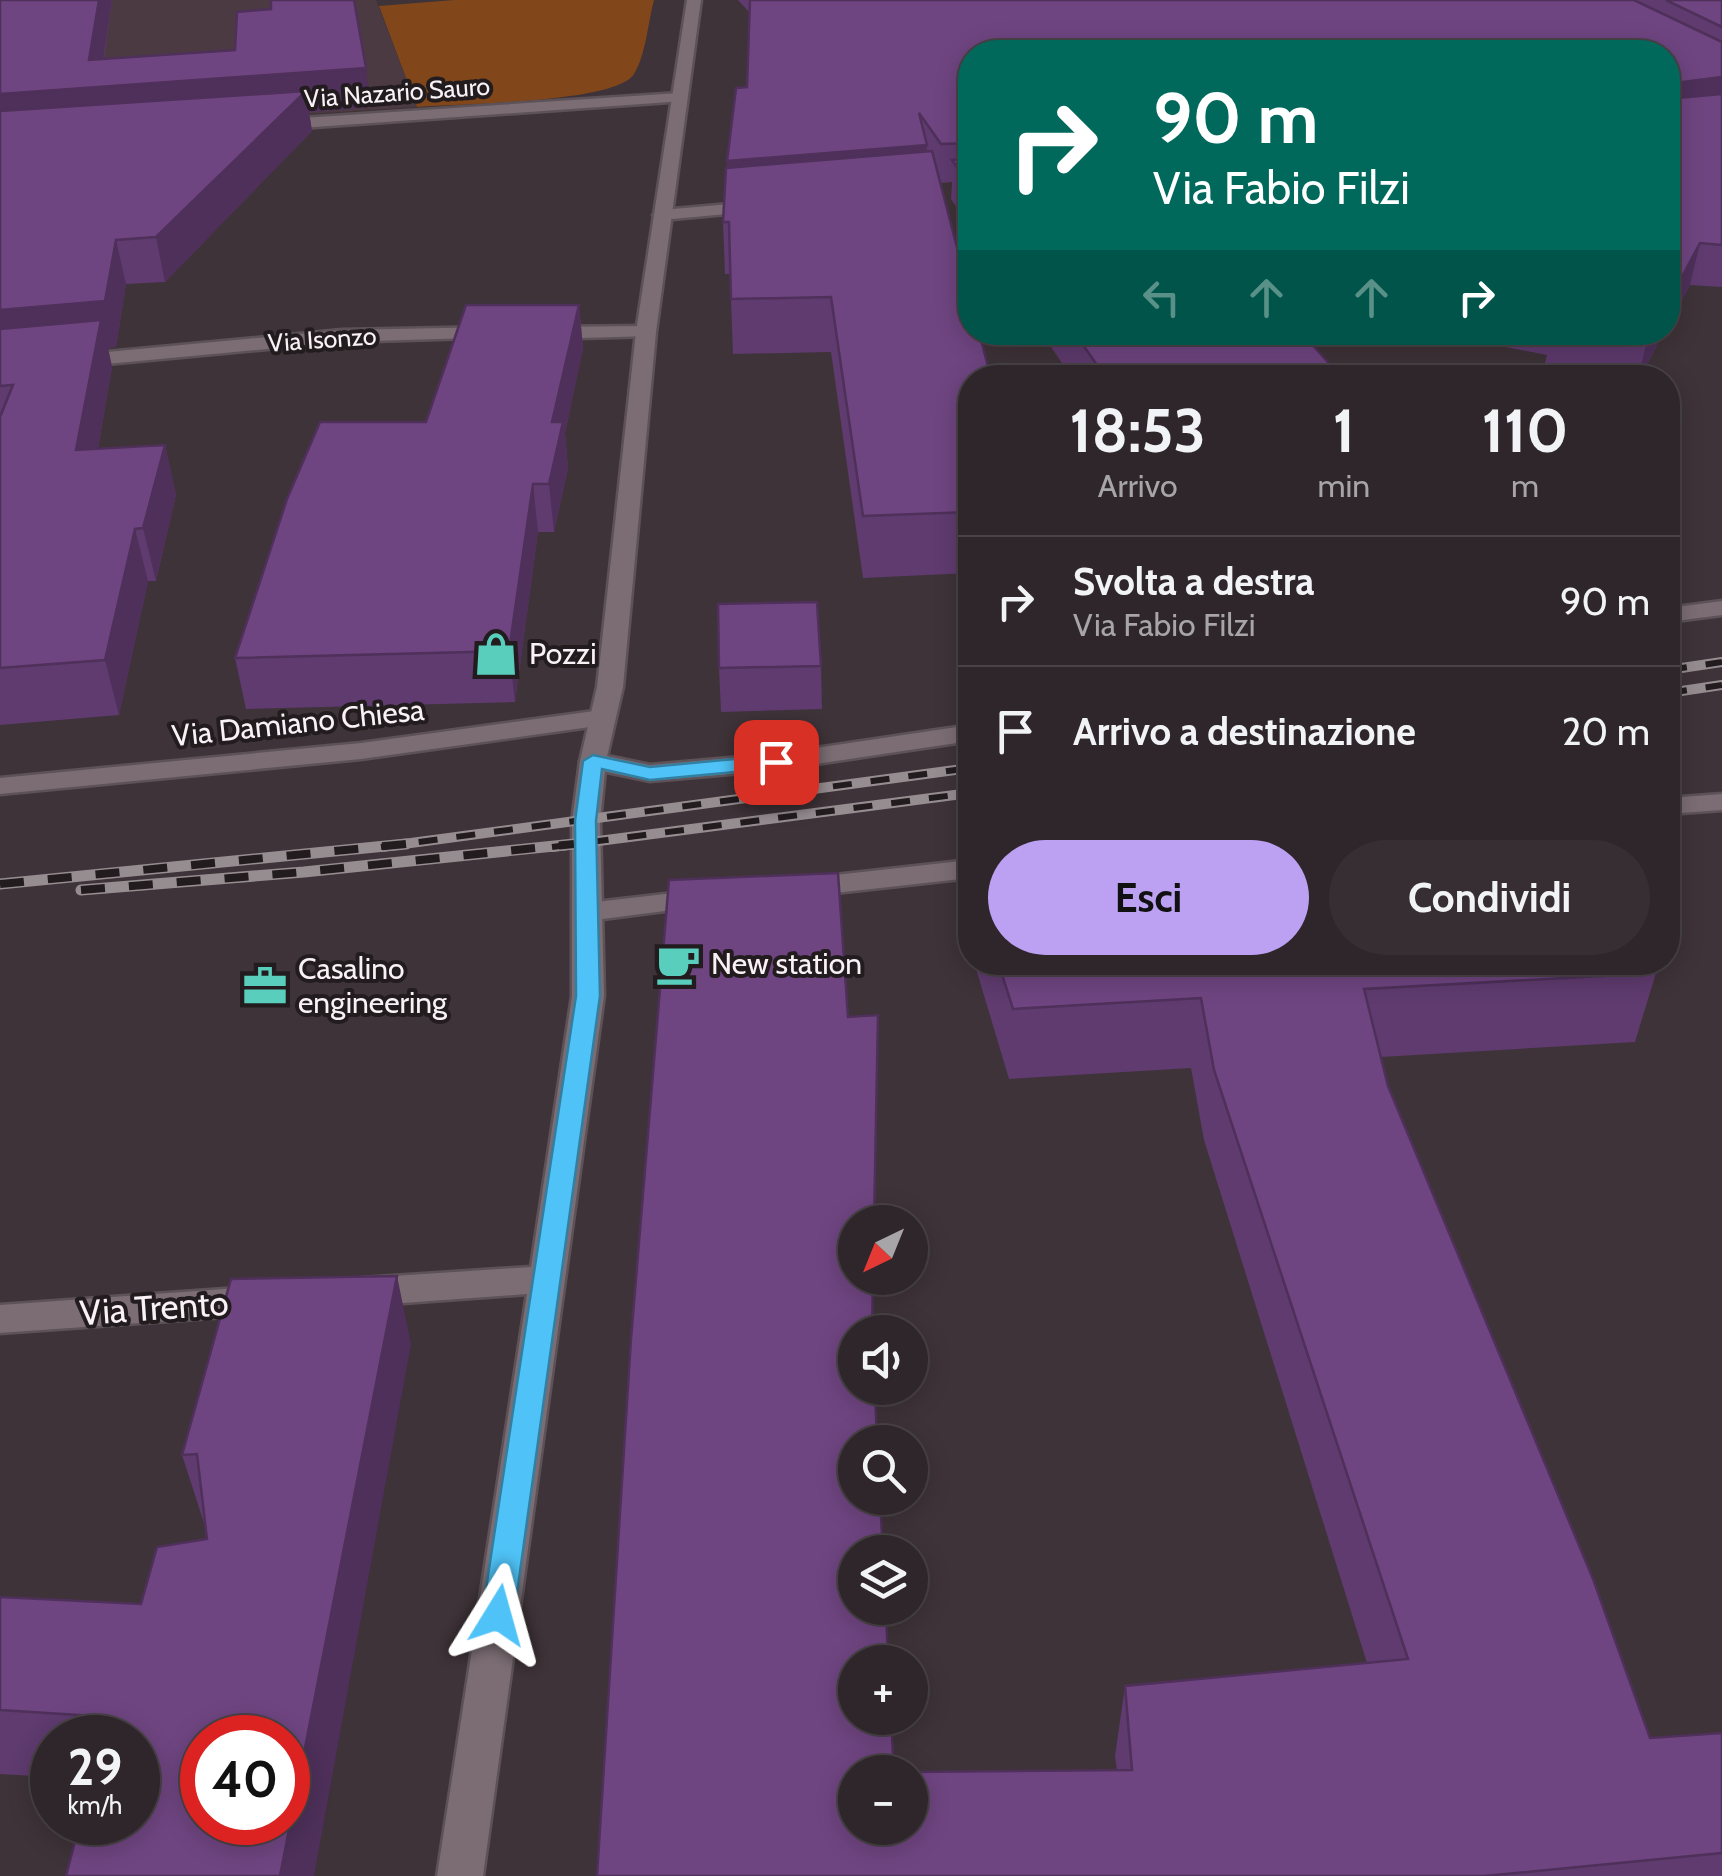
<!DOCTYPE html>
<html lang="it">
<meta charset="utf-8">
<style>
body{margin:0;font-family:Cabin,sans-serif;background:#362e32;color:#f1f3f6;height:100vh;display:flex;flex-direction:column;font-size:38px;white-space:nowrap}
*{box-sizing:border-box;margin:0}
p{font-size:32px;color:#a7a5a8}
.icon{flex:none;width:55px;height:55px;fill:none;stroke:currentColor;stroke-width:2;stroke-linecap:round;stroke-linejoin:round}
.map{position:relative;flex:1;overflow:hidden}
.panel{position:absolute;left:958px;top:365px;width:722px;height:610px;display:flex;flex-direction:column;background:#2e262a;border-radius:40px;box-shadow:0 5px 25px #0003,0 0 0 2px #494347}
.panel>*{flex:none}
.guide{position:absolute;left:958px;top:40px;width:722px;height:305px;border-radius:40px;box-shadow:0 5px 25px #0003,0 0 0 2px #494347;background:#00695c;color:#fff;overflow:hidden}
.needle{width:65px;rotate:223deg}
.fabs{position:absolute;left:838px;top:1205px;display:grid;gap:20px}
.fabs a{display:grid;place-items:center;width:90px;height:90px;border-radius:50%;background:#2e262a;box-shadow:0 5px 25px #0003,0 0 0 2px #494347;font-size:50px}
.speed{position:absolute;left:30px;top:1715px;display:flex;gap:20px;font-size:50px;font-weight:700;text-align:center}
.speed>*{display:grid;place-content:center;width:130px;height:130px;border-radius:50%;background:#2e262a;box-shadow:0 5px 25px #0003,0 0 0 2px #494347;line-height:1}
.speed small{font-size:25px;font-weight:400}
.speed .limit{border:15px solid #d22;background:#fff;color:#111}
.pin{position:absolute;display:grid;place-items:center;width:85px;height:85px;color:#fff;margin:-42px;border-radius:20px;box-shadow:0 5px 15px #0006}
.me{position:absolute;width:110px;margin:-55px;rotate:8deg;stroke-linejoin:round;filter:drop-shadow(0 0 8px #0008)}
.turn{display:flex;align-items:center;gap:35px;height:210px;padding:0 30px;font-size:45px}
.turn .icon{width:130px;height:130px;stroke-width:2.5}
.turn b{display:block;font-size:70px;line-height:85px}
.lanes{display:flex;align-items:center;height:95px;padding:0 30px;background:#0003;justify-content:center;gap:50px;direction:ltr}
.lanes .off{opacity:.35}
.eta{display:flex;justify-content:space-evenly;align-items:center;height:170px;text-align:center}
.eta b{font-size:60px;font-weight:700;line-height:70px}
.button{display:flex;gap:20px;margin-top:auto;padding:20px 30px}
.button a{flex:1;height:115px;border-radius:60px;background:#bca0f2;color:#111;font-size:40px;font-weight:700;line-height:115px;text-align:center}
.button a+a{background:#362e32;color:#f1f3f6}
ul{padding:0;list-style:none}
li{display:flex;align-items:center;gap:30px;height:130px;padding:0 30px;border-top:2px solid #494347}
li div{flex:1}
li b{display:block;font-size:38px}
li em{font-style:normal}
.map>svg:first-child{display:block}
.built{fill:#4c3a43}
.green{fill:#81471a}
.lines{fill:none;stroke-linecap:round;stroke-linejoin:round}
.street-casing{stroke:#5c5257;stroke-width:5}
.secondary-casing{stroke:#5c5257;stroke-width:5}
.street{fill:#7b6d73;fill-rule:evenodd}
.secondary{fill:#7b6d73;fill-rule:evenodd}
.rail-far1-casing{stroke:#968d91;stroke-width:10}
.rail-casing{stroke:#968d91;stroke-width:11}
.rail-far1{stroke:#221c1f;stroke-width:6;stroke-dasharray:19;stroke-linecap:butt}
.rail{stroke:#221c1f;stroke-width:8;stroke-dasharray:24;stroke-linecap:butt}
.wall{fill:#5f3b6f}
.shaded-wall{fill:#4e305a}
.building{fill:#6f4581;stroke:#4e305a;stroke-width:2.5;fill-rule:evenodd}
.route{fill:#4fc3f7;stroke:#337fa1;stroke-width:2.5}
.labels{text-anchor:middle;stroke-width:8;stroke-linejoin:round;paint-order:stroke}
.far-street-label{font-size:25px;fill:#f9f1f5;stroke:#221c1f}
.poi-label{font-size:30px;fill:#f9f1f5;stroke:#221c1f;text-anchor:start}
.street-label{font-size:30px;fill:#f9f1f5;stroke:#221c1f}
.near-street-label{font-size:35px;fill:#f9f1f5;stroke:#221c1f}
</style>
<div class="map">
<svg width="1722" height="1876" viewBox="0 0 1722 1876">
<rect width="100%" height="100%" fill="#3e3338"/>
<!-- built -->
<path class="built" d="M0,0H376L417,107L0,134Z"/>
<!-- green -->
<path class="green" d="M454,0H654C648,22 646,55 634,74C617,103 454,104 417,107L379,6Z"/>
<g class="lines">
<!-- street casing -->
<g class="street-casing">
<path id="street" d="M679,93L684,95V101L272,130L264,125L272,120Z
M764,201L773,206L770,210L662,220L653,215L662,210Z
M646,326L653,328V336L542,339L532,333L542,327Z
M496,327L503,329V337L342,342L0,374V362L342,330Z
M1722,601V615L1668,622V608Z
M602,710L611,712L615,718L611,724L361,759L0,794V778L361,743Z
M970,725V741L776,770L650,781L583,767L580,761L593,753L650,765L776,754Z
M1722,794V810L1668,814V798Z
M970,860V878L799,897L789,894L784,888L789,882L799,879Z
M709,889L719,892L724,898L719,904L587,921L577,918L572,912L577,906L587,903Z"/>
</g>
<!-- secondary casing -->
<g class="secondary-casing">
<path id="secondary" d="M687,0H701L656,332L623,687L606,761L600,821L604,996L483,1876H437L527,1294L362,1306L349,1302L344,1292L349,1282L362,1278L531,1267L572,996V821L580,761L597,687L636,332Z
M266,1286L279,1290L284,1300L279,1310L266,1314L0,1333V1305Z"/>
</g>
<!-- street -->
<use href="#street" class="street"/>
<!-- secondary -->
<use href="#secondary" class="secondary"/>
<!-- rail-far1 casing -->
<g class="rail-far1-casing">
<path id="rail-far1" d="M1668,670L1722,662
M1668,693L1722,685
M381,847L970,768
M552,847L970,793"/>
</g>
<!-- rail casing -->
<g class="rail-casing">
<path id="rail" d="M0,884L406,844
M81,890L304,872L574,844"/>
</g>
<!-- rail-far1 -->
<use href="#rail-far1" class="rail-far1"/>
<!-- rail -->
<use href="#rail" class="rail"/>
</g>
<!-- wall -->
<path class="wall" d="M0,0H112L104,59L235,50L371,107L309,112L312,131L165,282L126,284L116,347L108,348L112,367L98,449L165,445L176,495L156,581H148L119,715L0,725Z
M738,0H1722V287L1690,285L1668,326V52H970V227L951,199L952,182L940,183L970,378V573L863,578L831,352L733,354L730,274H725L723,222L727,161L747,87L749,12Z
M579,305L583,348L565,433L568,468L554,532H538L515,702L246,709L235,658L426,422Z
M1041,332H1301L1342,378H1072Z
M1439,332H1664L1640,378H1598L1544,367L1547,355L1439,334Z
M821,666L822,709L721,712L719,668Z
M963,848H970V948L961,916Z
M974,962H1649L1656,973L1635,1042L1381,1057L1388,1086L1650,1738L1722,1733V1876H597L848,1017L878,1015L875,1222H855V1278H874L873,1332H855L894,1772L1117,1771L1115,1756L1125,1686L1367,1663L1204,1140L1191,1068L1009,1079Z
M411,1344L138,1738H52V1777L0,1774V1597L141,1604L207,1539L204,1523L182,1455Z"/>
<!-- shaded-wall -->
<path class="shaded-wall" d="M99,0H112L99,87L366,68L371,107L309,112L312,131L165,282L156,237L0,135V94L89,60Z
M1722,77V112L1668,119L1674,83Z
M927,145L926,184L729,201L727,161Z
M116,240L126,284L116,347L108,348L112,367L89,501L0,358V310Z
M1700,243L1690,285L1668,326V303Z
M579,305L583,348L565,433L568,468L554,532L549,484L552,422Z
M1652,332H1664L1640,378H1638L1647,341Z
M165,445L176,495L156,581L143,528Z
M533,484L538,532L515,702L509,651Z
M135,529L148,581L119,715L105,660Z
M397,1276L411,1344L314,1876H280Z"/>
<!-- building -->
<path class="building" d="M0,0H99L89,60L235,50L237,12L271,9V0H354L366,68L0,94Z
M750,0H1634L1722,42V77L1674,83L1673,95L1677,98L1722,94V245L1700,243L1668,303V52H970V143L941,144L919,113L927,145L727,161L736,88L747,87Z
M1666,0H1722V27Z
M306,91L156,237L116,240L105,301L0,310V111Z
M932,151L970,297V332H979L991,378H970V512L863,516L831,297L731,299L729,222H723L726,168Z
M970,158V185L952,160Z
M466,305H579L552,422H563L549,484H533L509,651L235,658L287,499L320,422H426Z
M101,320L76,450L165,445L143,528L135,529L105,660L0,668V417L13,385L0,386V329Z
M1074,332H1301L1342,378H1106Z
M1603,332H1652L1647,341Z
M817,602L821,666L719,668L718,604Z
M963,848H970V870Z
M838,873L848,1017L878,1015L874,1222H855V1278H873L872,1332H855V1388H875L877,1442H855V1498H880L883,1552H855V1608H886L888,1662H855V1718H891L894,1772H855V1828H910V1772H907L1132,1770L1125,1686L1408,1659L1214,1070L1201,998L1013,1009L998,962H1649L1656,973L1364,989L1388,1086L1593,1579L1650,1738L1722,1733V1853L1484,1876H597L631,1339L669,880Z
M397,1276L280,1876H66L80,1822H138V1738H104L109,1717L0,1710V1597L141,1604L157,1547L207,1539L197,1454L182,1455L231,1279ZM202,1738H288V1822H202Z"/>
<!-- route -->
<path class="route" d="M593,755L650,767L776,755L786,762L776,768L650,780L602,769L596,821L600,996L514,1615L509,1625L498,1629L487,1625L482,1615L576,996L575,821L583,761Z"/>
<!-- icons -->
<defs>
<g id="shop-bare" transform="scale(3.45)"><path d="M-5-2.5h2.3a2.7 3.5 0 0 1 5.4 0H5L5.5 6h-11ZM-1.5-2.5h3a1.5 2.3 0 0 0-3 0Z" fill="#5acebc" stroke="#221c1f" stroke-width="2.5" paint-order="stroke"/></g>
<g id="cafe-bare" transform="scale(3.45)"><path d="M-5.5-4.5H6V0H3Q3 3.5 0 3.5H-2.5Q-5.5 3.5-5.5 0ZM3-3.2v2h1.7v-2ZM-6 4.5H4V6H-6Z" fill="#5acebc" stroke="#221c1f" stroke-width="2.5" paint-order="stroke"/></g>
<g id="office-bare" transform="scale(3.45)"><path d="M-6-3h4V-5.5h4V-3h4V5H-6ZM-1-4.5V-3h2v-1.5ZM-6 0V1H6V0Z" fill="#5acebc" stroke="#221c1f" stroke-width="2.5" paint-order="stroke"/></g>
</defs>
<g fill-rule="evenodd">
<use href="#shop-bare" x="496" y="654"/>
<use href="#cafe-bare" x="678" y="964"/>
<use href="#office-bare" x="265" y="986"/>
</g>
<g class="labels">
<!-- far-street labels -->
<g class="far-street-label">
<text transform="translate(397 92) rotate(-4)" y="9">Via Nazario Sauro</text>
<text transform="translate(322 339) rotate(-4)" y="9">Via Isonzo</text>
</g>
<!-- poi labels -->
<g class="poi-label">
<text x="529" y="664">Pozzi</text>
<text x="711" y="974">New station</text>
<text x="298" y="979">Casalino<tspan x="298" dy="34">engineering</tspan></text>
</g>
<!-- street labels -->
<g class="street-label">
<text transform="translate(298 723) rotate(-6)" y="10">Via Damiano Chiesa</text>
</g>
<!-- near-street labels -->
<g class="near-street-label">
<text transform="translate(154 1308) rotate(-4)" y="12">Via Trento</text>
</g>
</g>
</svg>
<div class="fabs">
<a><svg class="needle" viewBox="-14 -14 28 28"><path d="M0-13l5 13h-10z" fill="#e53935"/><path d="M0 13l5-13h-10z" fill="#a7a5a8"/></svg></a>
<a><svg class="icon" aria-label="sound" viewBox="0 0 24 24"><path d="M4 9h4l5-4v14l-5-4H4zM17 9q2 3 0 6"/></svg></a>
<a><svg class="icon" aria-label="search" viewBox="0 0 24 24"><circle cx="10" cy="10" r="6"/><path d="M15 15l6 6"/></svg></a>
<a><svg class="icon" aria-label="layers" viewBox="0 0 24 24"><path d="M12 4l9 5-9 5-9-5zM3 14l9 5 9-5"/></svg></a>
<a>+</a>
<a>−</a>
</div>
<div class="speed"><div>29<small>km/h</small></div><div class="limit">40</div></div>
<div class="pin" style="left:776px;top:762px;background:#d93025"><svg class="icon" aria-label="arrive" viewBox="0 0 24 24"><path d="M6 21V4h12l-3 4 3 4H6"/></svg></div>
<svg class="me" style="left:498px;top:1615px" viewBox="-20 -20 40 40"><path d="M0-17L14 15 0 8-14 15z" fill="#4fc3f7" stroke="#fff" stroke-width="4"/></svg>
<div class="guide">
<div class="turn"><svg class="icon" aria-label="right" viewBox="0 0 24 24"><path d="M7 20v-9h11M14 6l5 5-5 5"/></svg><div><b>90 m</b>Via Fabio Filzi</div></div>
<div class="lanes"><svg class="icon off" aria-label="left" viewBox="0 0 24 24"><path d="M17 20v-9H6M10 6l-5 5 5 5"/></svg><svg class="icon off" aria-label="ahead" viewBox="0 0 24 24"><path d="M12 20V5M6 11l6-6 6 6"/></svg><svg class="icon off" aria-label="ahead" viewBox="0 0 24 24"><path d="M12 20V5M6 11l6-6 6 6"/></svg><svg class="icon" aria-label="right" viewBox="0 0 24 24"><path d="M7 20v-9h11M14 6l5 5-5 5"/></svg></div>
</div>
<section class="panel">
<div class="eta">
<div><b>18:53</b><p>Arrivo</p></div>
<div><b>1</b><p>min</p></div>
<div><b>110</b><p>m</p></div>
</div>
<ul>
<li><svg class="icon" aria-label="right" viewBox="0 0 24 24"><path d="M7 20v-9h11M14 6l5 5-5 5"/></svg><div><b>Svolta a destra</b><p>Via Fabio Filzi</p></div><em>90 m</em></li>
<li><svg class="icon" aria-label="arrive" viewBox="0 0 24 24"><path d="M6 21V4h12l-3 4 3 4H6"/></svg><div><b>Arrivo a destinazione</b></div><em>20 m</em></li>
</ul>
<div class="button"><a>Esci</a><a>Condividi</a></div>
</section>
</div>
